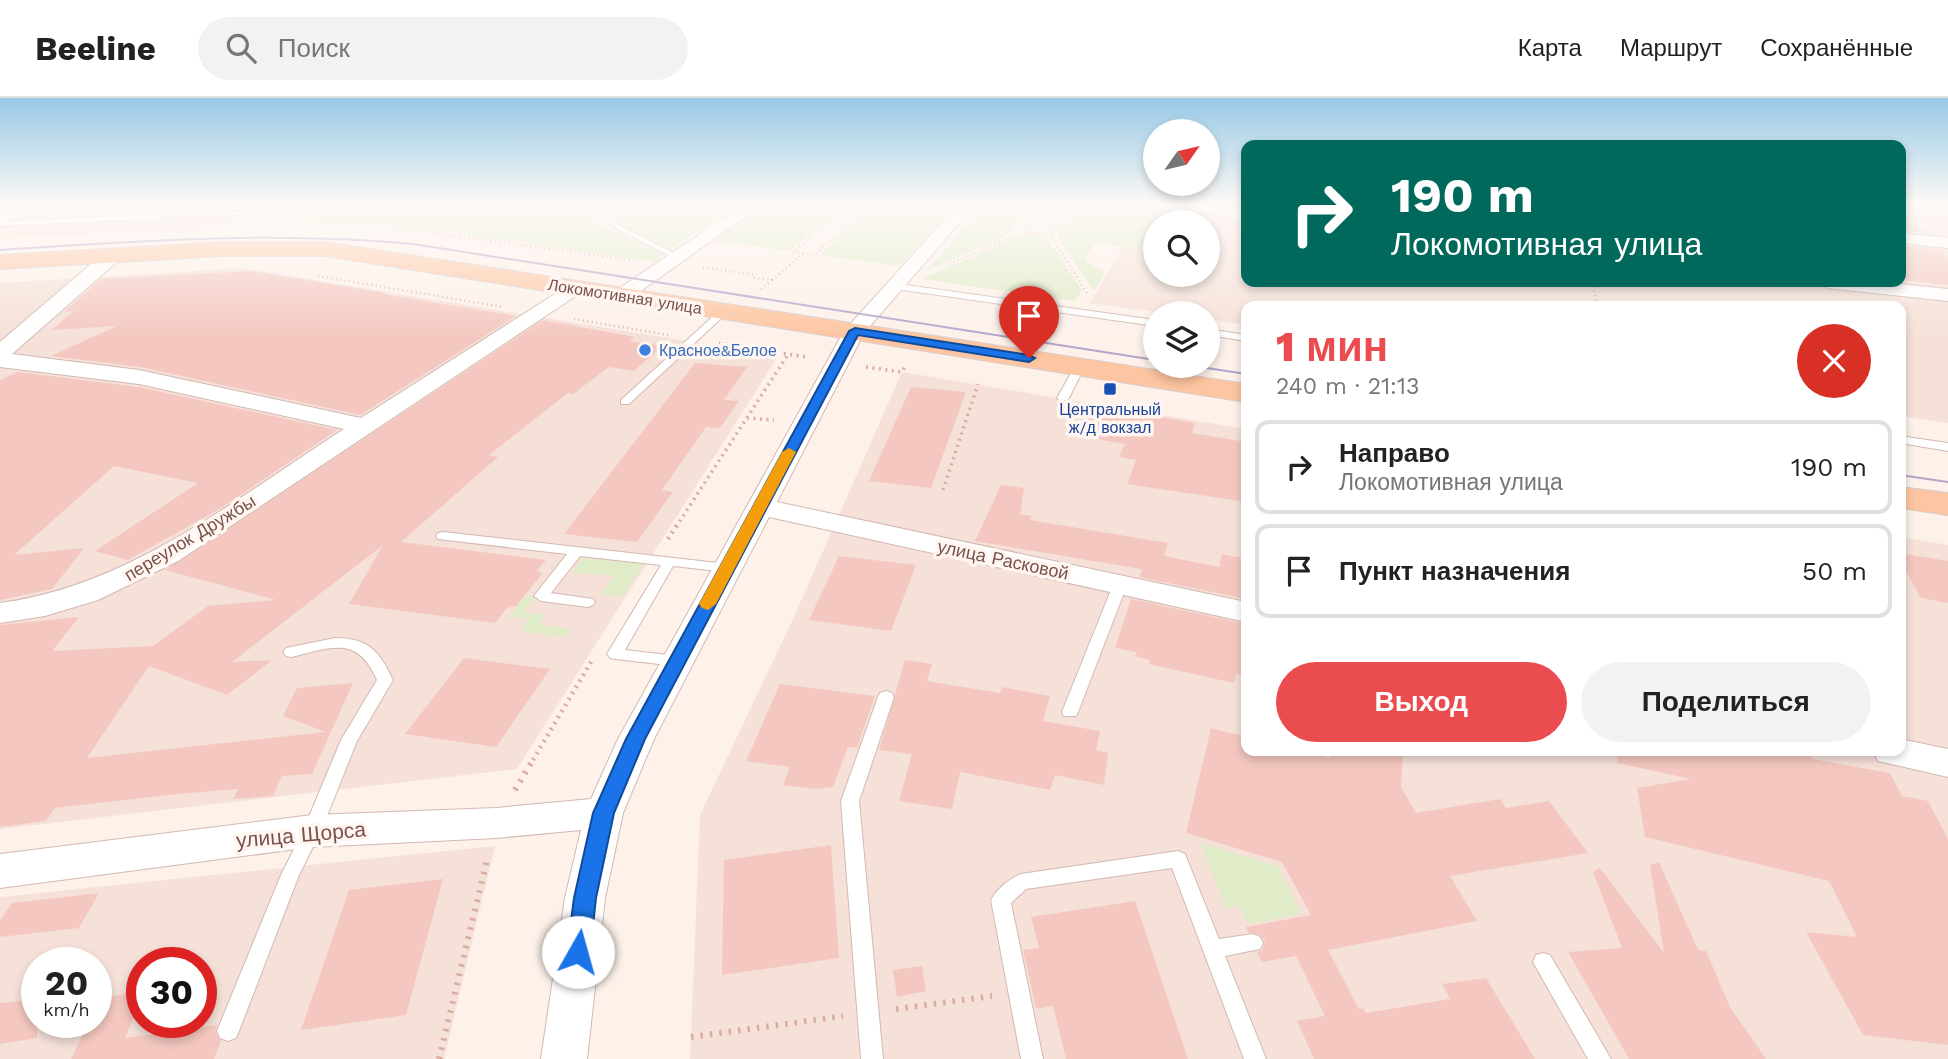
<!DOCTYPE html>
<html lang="ru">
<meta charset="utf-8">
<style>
body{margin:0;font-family:"Work Sans",sans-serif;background:#f2f2f2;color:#222;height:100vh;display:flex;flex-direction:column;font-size:26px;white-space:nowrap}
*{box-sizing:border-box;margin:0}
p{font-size:23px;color:#767676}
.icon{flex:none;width:38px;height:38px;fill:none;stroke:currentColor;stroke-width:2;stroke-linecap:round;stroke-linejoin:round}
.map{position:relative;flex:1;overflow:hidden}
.details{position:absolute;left:1241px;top:203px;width:665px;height:455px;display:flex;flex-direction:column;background:#fff;border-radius:14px;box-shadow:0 4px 10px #0003}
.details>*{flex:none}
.top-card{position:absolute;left:1241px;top:42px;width:665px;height:147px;border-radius:14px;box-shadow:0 4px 10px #0003;background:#00695c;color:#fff;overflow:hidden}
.needle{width:46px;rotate:56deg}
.tools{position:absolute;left:1143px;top:21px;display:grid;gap:14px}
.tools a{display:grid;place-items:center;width:77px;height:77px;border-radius:50%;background:#fff;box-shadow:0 4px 10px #0003;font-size:35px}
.speed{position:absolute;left:21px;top:849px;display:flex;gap:14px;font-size:35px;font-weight:700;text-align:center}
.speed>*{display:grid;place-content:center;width:91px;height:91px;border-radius:50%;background:#fff;box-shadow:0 4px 10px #0003;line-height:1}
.speed small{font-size:18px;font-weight:400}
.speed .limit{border:10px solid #d22;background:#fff;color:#111}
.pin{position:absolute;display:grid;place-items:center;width:60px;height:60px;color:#fff;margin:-72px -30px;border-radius:50% 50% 50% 0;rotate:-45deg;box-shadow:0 0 7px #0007}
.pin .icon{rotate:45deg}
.me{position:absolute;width:77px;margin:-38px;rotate:7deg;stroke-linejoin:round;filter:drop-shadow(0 0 5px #0008)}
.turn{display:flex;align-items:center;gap:24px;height:147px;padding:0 35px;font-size:32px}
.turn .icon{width:91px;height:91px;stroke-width:2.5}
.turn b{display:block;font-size:49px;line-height:60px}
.round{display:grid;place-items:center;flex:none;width:74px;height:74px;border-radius:37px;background:#f2f2f2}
.head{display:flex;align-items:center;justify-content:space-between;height:119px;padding:0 35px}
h1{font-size:42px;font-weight:800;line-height:52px;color:#eb4c4f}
.primary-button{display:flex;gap:14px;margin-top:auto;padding:14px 35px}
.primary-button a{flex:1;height:80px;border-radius:42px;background:#eb4c4f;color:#fff;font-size:28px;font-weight:800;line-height:80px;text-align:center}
.primary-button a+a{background:#f2f2f2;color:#222}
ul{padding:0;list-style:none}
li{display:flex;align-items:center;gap:21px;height:94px;margin:0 14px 10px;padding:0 21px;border:4px solid #e0e0e0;border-radius:14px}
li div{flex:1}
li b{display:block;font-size:26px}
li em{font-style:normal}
header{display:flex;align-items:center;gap:42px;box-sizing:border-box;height:98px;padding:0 35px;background:#fff;border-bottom:2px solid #e0e0e0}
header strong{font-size:33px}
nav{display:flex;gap:38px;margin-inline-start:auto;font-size:24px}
.search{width:490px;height:63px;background:#f2f2f2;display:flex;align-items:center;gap:18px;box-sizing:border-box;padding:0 24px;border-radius:38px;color:#767676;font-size:26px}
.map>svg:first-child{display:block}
.residential{fill:#f5e1d8;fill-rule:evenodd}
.green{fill:#dfecc7}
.building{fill:#f4c8c0}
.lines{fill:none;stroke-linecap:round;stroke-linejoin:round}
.service-casing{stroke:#d3b8b1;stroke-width:2}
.minor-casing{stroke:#d3b8b1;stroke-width:2}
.primary-casing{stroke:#dacecd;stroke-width:2}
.path-far3{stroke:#daaba3;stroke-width:2.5;stroke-dasharray:1 3.5;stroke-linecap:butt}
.path-far2{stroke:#daaba3;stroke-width:3.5;stroke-dasharray:2 4.5;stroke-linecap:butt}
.path-far1{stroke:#daaba3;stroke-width:4.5;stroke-dasharray:2 5;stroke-linecap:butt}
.path{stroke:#daaba3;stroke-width:6;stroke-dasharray:2.5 7;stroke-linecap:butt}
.service{fill:#fff;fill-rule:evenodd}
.minor{fill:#fff;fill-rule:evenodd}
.primary{fill:#fdc5a1;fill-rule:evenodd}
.tram{stroke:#b1a6c9;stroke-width:2}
.route{fill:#1a73e8;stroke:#114b97;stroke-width:2}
.slow{fill:#f59e0b}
.shop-dot{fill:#3f7fe0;stroke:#fff6f1;stroke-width:2.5}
.transit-dot{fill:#1a4fb4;stroke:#fff6f1;stroke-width:2.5}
.labels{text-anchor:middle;stroke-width:7;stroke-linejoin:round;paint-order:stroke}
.far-street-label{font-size:16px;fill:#7a514b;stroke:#fff6f1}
.far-shop-label{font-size:16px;fill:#366cbe;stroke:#fff6f1;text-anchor:start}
.far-transit-label{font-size:16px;fill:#164399;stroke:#fff6f1}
.street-label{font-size:18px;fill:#7a514b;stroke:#fff6f1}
.near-street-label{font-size:21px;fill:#7a514b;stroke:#fff6f1}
</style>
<header>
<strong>Beeline</strong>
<div class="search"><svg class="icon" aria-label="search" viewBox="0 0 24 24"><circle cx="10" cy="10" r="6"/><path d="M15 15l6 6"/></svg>Поиск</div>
<nav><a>Карта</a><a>Маршрут</a><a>Сохранённые</a></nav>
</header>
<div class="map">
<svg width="1948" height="961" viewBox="0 0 1948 961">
<rect width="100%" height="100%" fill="#fdf1ea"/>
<!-- residential -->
<path class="residential" d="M0,107H246L225,128L0,141Z
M1148,107H1246V184H1900L1901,112L1948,118V325L1901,318L1900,208H1246V227L1208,221V215H1163L1090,205ZM1155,124H1208V177H1155Z
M242,170L778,258L517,671L0,731V185Z
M902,274L1246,331V653H1900L1901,439L1948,447V961H690L700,717L793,521Z
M495,748L444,961H0V799ZM37,864H96V924H37ZM142,864H201V924H142Z"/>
<!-- green -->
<path class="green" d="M480,107L563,109L663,157L655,164L424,130L276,121Z
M584,107H737L671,151Z
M762,107H845L789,153L711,142Z
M876,107H956L900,168L819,157Z
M985,107H1023L1026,112L1006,138L926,173Z
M1094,107H1169L1187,114L1182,124H1155V152L1095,145L1084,162L1105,174L1094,193L1057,139L1070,117Z
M1024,136L1046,139L1082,192L1075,203L922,181Z
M583,459L644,466L623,499L601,496L613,478L572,474Z
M526,497L535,498L523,514L545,517L539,527L571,531L565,539L520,533L529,521L509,518Z
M1200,745L1278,768L1301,816L1248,826L1240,808L1226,810Z"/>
<!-- building -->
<path class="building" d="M1900,108L1925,135L1900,132Z
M1900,148L1941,152L1948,160V187L1900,182Z
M252,173L385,195L382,196L516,218L360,317L140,269L51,258L117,228L52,232L73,213L64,214L101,181Z
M543,222L635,239L629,243L662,248L634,273L609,269L573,296L568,295L489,357L498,359L401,444L546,462L537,472L542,476L516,508L507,510L495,525L349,506L383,447L232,564L272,562L227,597L149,568L87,660L326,634L283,618L297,590L353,585L312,676L282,678L273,698L233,701L238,691L177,696L55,710L46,723L0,729V527L79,519L52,553L153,548L208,508L276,502L165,472Z
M695,265L747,269L724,302L739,303L720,330L706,329L662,392L673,394L637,444L564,436Z
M18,274L139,289L337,332L221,410L128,462L95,453L198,385L114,368L14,457L84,450L52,491L0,502V282Z
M911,289L966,294L931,390L869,383Z
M1092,307L1195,325L1192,335L1246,344V404L1127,386L1136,362L1119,359L1125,346L1075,337Z
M1001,387L1024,390L1020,416L1032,418L1030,422L1168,445L1164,458L1219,469L1222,456L1246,461V501L1139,479L1142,471L1135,470L975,443Z
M1900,455L1948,463V505L1921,500L1900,463Z
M839,458L916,467L891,533L809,522Z
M1131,501L1246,526V578L1236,576L1234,585L1149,566L1150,562L1135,558L1137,554L1115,550Z
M464,560L550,571L496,649L405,636Z
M905,562L932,566L927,583L1000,595L1002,589L1050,598L1043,623L1100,633L1096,652L1108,655L1104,687L1055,677L1050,692L960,674L952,711L899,703L912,656L879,652Z
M780,586L875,598L857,650L848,649L833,689L816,691L783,687L790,669L746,663Z
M1211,630L1246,639V653H1300L1330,660L1331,653H1403L1401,689L1416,715L1500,701L1506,710L1549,703L1588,755L1450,778L1477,823L1328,852L1359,911L1363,910L1366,915L1450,901L1442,886L1486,880L1535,961H1314L1297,923L1325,918L1296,858L1262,864L1257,854L1262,852L1265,844L1261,837L1248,834L1246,829L1311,817L1282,764L1186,735Z
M1618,653H1809L1812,661L1890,675L1902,698L1928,703L1948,741V947L1863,937L1806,834L1857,839L1829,783L1645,739L1637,690L1691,681L1617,665Z
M831,747L839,860L722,877L724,762Z
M1659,764L1698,852L1706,853L1730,909L1766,961H1629L1568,854L1622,850L1593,774L1600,770L1664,855L1650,767Z
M443,781L406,917L301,932L349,792Z
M99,795L79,830L0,839V823L12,805Z
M1135,803L1188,961H1066L1053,908L1036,911L1023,852L1039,850L1031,819Z
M922,868L926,893L897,899L893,872Z
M142,893V901L125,940L217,927L215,934L221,943L214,961H71L89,924H96V901Z
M37,901V940L0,946V905Z"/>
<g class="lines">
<!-- service casing -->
<g class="service-casing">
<path id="service" d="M21,107H30L7,123L373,107H422L418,109L0,128V120Z
M571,107H580L682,159L675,161Z
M892,185L1155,222V228L889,190V186Z
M721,211L729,213L629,306H621V302Z
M1208,231L1246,237V243L1208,237Z
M1080,265L1085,268L1069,300L1067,302H1059L1057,300L1075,268Z
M1900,338L1948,345V353L1900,345Z
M443,434L727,466L734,470L727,474L673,468L625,552L677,558L682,559L685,563L682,567L677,568L615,561L610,560L607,556L661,467L580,458L551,495L593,501L595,504L593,507L588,509L541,503L534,498L567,456L438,441L436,438L438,435Z
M1120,483L1127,487L1078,614L1076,618H1064L1062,614L1113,487Z
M335,540C369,540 379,553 393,582L357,643L321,733L299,777L239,933L236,940L228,943L220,940L217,933L281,777L303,733L341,642L377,582C357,536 331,550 291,559L286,558L283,554L286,550L291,549Z
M886,593L892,595L894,599L859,703L883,961H861L841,703L878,599L880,595Z
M1178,753L1185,756L1219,841L1253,836L1260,839L1263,845L1260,851L1225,858L1266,961H1244L1172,770L1026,791L1011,805L1043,961H1021L991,802C997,791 1010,780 1021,776Z
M1543,855L1550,857L1611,961H1588L1533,864L1536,857Z"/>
</g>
<!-- minor casing -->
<g class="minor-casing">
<path id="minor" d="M743,107H762L628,202H614L611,198L614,194Z
M958,107H975L864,235L777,404L1246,504V524L769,419L654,641L623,715L605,800L587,961H541L565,800L581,732L496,740L312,749L0,790V756L312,717L496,710L591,701L618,641L844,233Z
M1188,107H1216L1246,114V124L1190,111Z
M1900,135L1948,140V150L1900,145Z
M112,152L121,158L119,162L12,256L139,272L361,320L569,187H583L586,191L178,463L98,502L45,518L0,525V505C130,488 237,400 344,331L139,286L0,269V244L105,154Z
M1818,184H1880L1948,191V203L1828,190Z
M1900,641L1948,651V679L1878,663L1873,653H1900Z"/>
</g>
<!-- primary casing -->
<g class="primary-casing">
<path id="primary" d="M223,144H325L1246,286V304L325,158H223L0,171V157Z
M1900,389L1948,395V417L1900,410Z"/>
</g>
<!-- path-far3 -->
<path class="path-far3" d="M1029,107L1036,116L1061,118L1050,137L1087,195
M1061,118L1088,107
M830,123L849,126
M397,130L631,162
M1024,134L1050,137
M803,156L814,157L872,107
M949,166L1024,134L1036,116
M703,169L754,177
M318,178L503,209
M754,180L772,182L761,191
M772,182L803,156L793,154L850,107
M1592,184L1597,208
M574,221L668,237
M719,245L737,248"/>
<!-- path-far2 -->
<path class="path-far2" d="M726,246L806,259
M866,269L902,274L906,267
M747,320L774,322
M943,392L978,286
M676,429L789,255"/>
<!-- path-far1 -->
<path class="path-far1" d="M668,441L677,427
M533,662L591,564"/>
<!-- path -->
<path class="path" d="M515,692L534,660
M896,911L992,898
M691,939L843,918
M439,961L488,758"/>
<!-- service -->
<use href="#service" class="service"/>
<!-- minor -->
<use href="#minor" class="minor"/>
<!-- primary -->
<use href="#primary" class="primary"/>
<!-- tram -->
<path class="tram" d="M0,152C138,143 275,133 413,146L1155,262
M1194,268L1246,276
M1900,377L1948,384"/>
</g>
<!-- sky -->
<linearGradient id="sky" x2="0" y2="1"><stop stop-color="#97c9e6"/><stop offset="0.44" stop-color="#fef9f6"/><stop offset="1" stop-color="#fef9f6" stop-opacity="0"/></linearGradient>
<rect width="1948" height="241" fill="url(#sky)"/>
<!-- route -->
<path class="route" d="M855,230L1029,257L1035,260L1029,264L858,237L645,641L614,715L596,800L590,854L586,861L578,864L570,861L567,854L574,800L593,715L626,641L849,233Z"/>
<!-- slow -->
<path class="slow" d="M789,350L796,354L716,506L708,512L702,510L699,506L782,354Z"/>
<!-- markers -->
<circle class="shop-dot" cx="645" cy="252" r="7"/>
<rect class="transit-dot" x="1103" y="284" width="14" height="14" rx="3.5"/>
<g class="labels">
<!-- far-street labels -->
<g class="far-street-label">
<text transform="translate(625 198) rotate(9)" y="6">Локомотивная улица</text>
</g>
<!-- far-shop labels -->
<g class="far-shop-label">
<text x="659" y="258">Красное&amp;Белое</text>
</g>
<!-- far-transit labels -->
<g class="far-transit-label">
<text x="1110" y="317">Центральный<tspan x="1110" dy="18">ж/д вокзал</tspan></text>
</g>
<!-- street labels -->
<g class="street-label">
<text transform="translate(190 440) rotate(-31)" y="6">переулок Дружбы</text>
<text transform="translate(1003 462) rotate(12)" y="6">улица Расковой</text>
</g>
<!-- near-street labels -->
<g class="near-street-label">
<text transform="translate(301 737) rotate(-5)" y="7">улица Щорса</text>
</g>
</g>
</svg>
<div class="tools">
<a><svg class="needle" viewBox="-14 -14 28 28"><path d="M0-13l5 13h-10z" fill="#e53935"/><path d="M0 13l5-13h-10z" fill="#767676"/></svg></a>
<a><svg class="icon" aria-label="search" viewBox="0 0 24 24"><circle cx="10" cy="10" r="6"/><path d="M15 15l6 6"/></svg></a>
<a><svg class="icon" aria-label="layers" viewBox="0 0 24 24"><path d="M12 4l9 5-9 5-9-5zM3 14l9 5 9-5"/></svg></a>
</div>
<div class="speed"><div>20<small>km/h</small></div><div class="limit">30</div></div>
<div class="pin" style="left:1029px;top:260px;background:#d93025"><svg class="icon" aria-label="arrive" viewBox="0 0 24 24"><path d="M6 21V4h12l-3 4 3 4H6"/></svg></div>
<svg class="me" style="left:578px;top:854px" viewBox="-20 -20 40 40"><circle r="19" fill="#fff"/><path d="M0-13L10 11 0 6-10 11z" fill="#1a73e8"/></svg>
<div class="top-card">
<div class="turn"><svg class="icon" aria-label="right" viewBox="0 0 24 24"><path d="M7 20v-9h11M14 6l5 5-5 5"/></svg><div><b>190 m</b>Локомотивная улица</div></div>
</div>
<section class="details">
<div class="head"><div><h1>1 мин</h1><p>240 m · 21:13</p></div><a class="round" style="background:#d93025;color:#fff"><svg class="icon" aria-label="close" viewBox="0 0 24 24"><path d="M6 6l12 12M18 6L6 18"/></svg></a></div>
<ul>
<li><svg class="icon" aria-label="right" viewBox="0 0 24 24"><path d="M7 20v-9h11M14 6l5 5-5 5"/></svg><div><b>Направо</b><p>Локомотивная улица</p></div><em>190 m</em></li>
<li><svg class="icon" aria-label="arrive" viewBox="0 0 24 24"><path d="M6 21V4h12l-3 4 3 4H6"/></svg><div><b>Пункт назначения</b></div><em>50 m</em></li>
</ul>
<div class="primary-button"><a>Выход</a><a>Поделиться</a></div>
</section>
</div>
